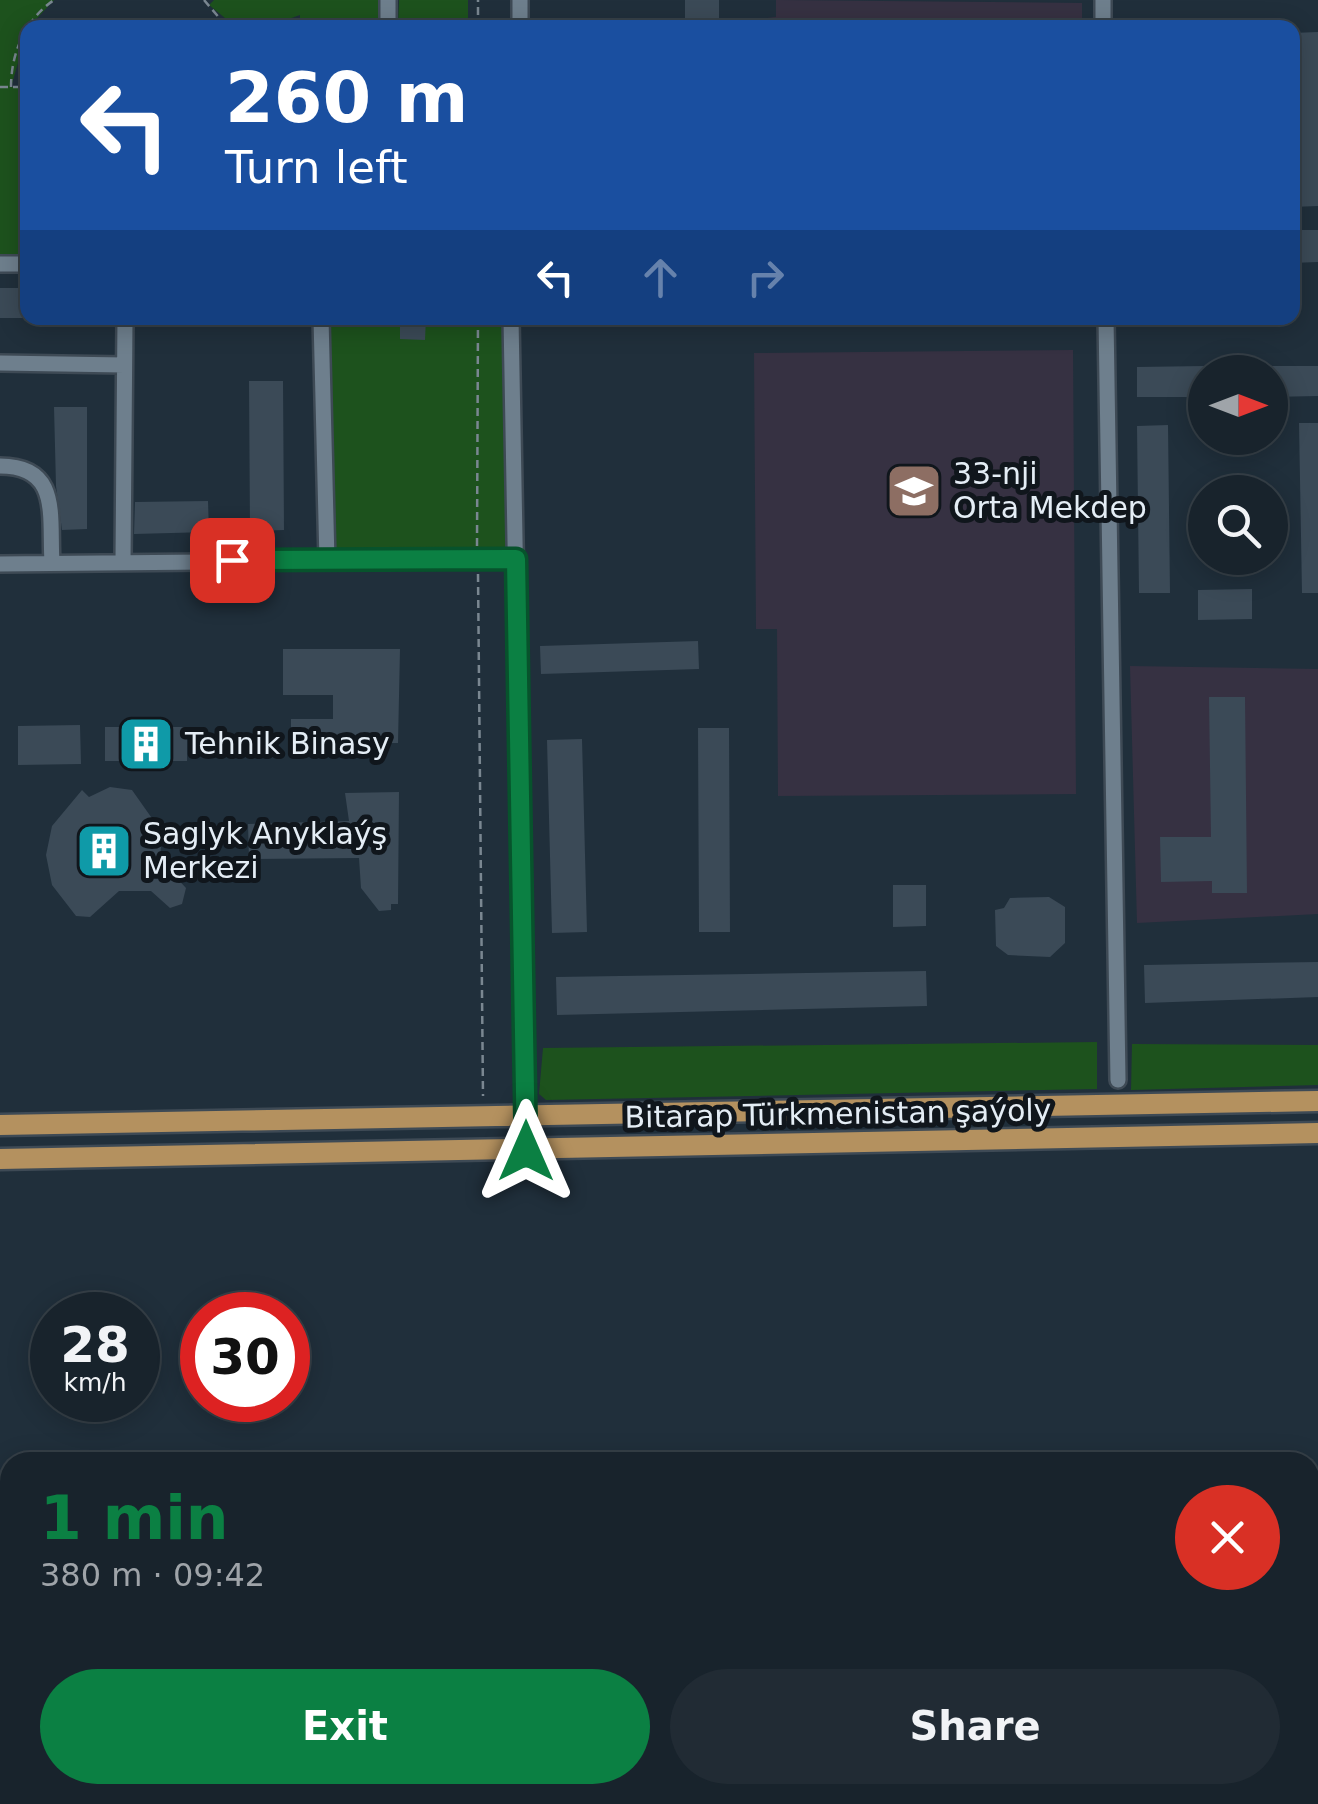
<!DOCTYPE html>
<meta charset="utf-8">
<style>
body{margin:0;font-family:"DejaVu Sans",sans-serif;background:#212b34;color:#f1f3f6;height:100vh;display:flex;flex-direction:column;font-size:38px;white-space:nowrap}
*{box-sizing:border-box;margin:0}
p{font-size:32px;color:#9fa4a9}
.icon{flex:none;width:55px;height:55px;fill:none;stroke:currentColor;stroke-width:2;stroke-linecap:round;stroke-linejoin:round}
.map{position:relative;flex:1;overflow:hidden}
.details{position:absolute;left:0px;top:1452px;width:1320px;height:352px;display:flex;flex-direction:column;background:#18232c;border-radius:30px 30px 0 0;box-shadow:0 5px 25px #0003,0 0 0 2px #364048}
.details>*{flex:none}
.banner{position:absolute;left:20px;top:20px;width:1280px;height:305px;border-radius:20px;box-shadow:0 5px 25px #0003,0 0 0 2px #364048;background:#1a4fa0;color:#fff;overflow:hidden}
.needle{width:65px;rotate:90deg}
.buttons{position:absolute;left:1188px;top:355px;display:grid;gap:20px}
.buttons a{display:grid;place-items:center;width:100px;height:100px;border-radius:50%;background:#18232c;box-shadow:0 5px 25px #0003,0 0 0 2px #364048;font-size:50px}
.speed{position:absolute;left:30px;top:1292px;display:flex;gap:20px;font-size:50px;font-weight:700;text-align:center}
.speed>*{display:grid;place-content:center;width:130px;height:130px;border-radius:50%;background:#18232c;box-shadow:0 5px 25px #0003,0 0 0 2px #364048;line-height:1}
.speed small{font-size:25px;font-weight:400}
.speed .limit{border:15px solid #d22;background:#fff;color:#111}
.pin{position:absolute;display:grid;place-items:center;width:85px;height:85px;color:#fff;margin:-42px;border-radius:20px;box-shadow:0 5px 15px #0006}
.me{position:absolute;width:110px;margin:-55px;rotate:0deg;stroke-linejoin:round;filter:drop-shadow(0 0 8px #0008)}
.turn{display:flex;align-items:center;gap:35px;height:210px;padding:0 40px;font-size:45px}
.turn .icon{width:130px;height:130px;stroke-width:2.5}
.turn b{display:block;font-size:70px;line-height:85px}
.lanes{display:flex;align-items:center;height:95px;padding:0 40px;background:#0003;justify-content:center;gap:50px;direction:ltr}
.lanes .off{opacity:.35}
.round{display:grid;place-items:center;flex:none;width:105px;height:105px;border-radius:52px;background:#212b34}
.head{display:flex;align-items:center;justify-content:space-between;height:170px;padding:0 40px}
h1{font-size:60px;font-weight:700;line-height:75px;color:#0b8043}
.primary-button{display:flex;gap:20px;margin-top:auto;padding:20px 40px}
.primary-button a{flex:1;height:115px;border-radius:60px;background:#0b8043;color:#fff;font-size:40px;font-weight:700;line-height:115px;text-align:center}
.primary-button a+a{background:#212b34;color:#f1f3f6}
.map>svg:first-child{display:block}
.education{fill:#363142}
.green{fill:#1d521d}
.building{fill:#3b4a57}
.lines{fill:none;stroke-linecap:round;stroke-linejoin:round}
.minor-casing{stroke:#3e4a55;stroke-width:20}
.major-casing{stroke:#3e4a55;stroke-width:25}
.path{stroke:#7a8791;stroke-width:2.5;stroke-dasharray:8 5;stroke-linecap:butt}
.minor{stroke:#6e7f8d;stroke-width:15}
.major{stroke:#b4915f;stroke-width:20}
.route-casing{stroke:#07532c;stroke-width:25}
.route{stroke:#0b8043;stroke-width:18}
.labels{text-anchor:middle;stroke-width:10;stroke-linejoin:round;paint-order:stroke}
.poi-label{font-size:30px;fill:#e4edf5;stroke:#10161c;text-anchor:start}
.street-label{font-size:30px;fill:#e4edf5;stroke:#10161c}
</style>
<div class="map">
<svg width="1318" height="1804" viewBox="0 0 1318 1804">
<rect width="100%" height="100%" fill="#202f3b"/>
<!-- education -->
<path class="education" d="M776,0L1082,3V27H767V18L776,17Z
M1073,350L1076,794L778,796L777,629H756L754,353Z
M1130,666L1318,669V914L1137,923Z"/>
<!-- green -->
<path class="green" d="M0,0H54L28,28L11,87L27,88V264H0Z
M214,0H388V27H284L300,21V15L266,27H236L209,5Z
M399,0H468V27H398Z
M319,318H504L508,552L323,555Z
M1097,1042V1089L546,1100L539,1094L543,1048Z
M1132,1044L1318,1045V1085L1131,1090Z
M1310,1600L1318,1601V1804H334L361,1795H1310Z"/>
<!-- building -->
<path class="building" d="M685,0H719V28H685Z
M1318,32V206L1292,207V33Z
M1292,230H1318V262L1292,263Z
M0,288H28V318H0Z
M400,318H426L425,340L400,339Z
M1205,366V397H1137V367Z
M1270,366H1318V396L1270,397Z
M249,381H283L284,530L250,531Z
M54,407H87V529L62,530L56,486Z
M1299,423H1318V593H1302Z
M1168,425L1170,593H1139L1137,426Z
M208,501L209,532L134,534L135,502Z
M1252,589V619L1198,620V590Z
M698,641L699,669L541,674L540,646Z
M283,649H400L398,743L291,744V719H333V695H283Z
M1209,697H1245L1247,893H1212V881L1161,882L1160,837H1211Z
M80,725L81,764L18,765V726Z
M105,727H187V761H105Z
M698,728H729L730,932H699Z
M582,739L587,932L552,933L547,740Z
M110,787L132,790L168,841L161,846L160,860L186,888L182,904L170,908L151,891H119L90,917L76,916L52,885L46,855L52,826L82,790L89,797Z
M399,792L398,904H391V910L379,911L361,888L359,858L249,859L248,824L349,821L345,793Z
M893,885H926V926L893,927Z
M1049,897L1065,907V943L1050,957L1008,955L996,946L995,910L1004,908L1010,898Z
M1318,962V997L1145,1003L1144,965Z
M926,971L927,1006L557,1015L556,977Z"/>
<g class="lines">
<!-- minor casing -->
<g class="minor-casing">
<path id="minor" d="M388,0V28
M1103,0V28
M520,28V0
M0,264H28
M321,318L327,561
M511,318L526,1151
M1106,318L1118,1080
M0,363L124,365
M0,466C61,466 49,516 52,562
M123,561L125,318
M0,564L515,559"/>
</g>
<!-- major casing -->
<g class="major-casing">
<path id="major" d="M0,1125L1318,1101
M0,1159L1318,1133"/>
</g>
<!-- path -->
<path class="path" d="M204,0L228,28
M478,28V0
M0,87H28
M11,87C11,52 26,19 54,0
M477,546L478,318
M478,574L483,1096"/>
<!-- minor -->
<use href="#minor" class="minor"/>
<!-- major -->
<use href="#major" class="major"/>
</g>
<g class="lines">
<!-- route casing -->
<g class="route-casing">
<path id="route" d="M232,560L516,559L526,1151"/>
</g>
<!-- route -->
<use href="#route" class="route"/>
</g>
<!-- icons -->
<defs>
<g id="school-square" transform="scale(2.875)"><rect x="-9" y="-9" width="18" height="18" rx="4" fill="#8d6e63" stroke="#10161c"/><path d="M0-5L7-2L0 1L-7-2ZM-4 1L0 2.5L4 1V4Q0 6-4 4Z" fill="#fff"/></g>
<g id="building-square" transform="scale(2.875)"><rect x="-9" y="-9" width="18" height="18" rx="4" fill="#0f9aa8" stroke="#10161c"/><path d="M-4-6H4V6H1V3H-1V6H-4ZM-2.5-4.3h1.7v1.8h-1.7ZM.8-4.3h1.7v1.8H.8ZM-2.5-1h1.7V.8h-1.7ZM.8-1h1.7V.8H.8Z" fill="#fff"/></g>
</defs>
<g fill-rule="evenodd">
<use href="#school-square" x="914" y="491"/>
<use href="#building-square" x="146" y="744"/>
<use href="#building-square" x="104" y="851"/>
</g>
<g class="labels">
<!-- poi labels -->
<g class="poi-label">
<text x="953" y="484">33-nji<tspan x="953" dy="34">Orta Mekdep</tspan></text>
<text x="185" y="754">Tehnik Binasy</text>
<text x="143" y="844">Saglyk Anyklaýş<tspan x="143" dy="34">Merkezi</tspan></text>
</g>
<!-- street labels -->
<g class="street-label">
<text transform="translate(838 1114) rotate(-1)" y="10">Bitarap Türkmenistan şaýoly</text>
</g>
</g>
</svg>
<div class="buttons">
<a><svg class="needle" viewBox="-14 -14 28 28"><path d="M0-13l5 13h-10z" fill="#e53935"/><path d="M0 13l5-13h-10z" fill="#9fa4a9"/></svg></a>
<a><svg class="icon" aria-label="search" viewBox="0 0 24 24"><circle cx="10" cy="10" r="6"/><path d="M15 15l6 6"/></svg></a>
</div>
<div class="speed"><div>28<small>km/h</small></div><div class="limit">30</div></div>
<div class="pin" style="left:232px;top:560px;background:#d93025"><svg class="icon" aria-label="arrive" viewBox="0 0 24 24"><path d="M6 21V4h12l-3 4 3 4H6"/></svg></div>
<svg class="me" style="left:526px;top:1151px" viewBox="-20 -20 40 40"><path d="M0-17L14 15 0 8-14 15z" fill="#0b8043" stroke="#fff" stroke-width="4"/></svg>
<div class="banner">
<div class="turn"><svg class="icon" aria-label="left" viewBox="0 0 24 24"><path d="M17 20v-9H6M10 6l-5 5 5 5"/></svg><div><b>260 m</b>Turn left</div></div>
<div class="lanes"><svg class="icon" aria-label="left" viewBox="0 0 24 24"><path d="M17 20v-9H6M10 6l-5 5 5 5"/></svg><svg class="icon off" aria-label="ahead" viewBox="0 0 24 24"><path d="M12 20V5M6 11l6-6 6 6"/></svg><svg class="icon off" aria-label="right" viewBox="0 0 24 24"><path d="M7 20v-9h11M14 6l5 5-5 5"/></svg></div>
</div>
<section class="details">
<div class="head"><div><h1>1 min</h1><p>380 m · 09:42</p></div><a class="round" style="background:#d93025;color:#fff"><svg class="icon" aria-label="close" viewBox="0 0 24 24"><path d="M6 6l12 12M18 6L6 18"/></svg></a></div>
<div class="primary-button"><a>Exit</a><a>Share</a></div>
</section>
</div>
